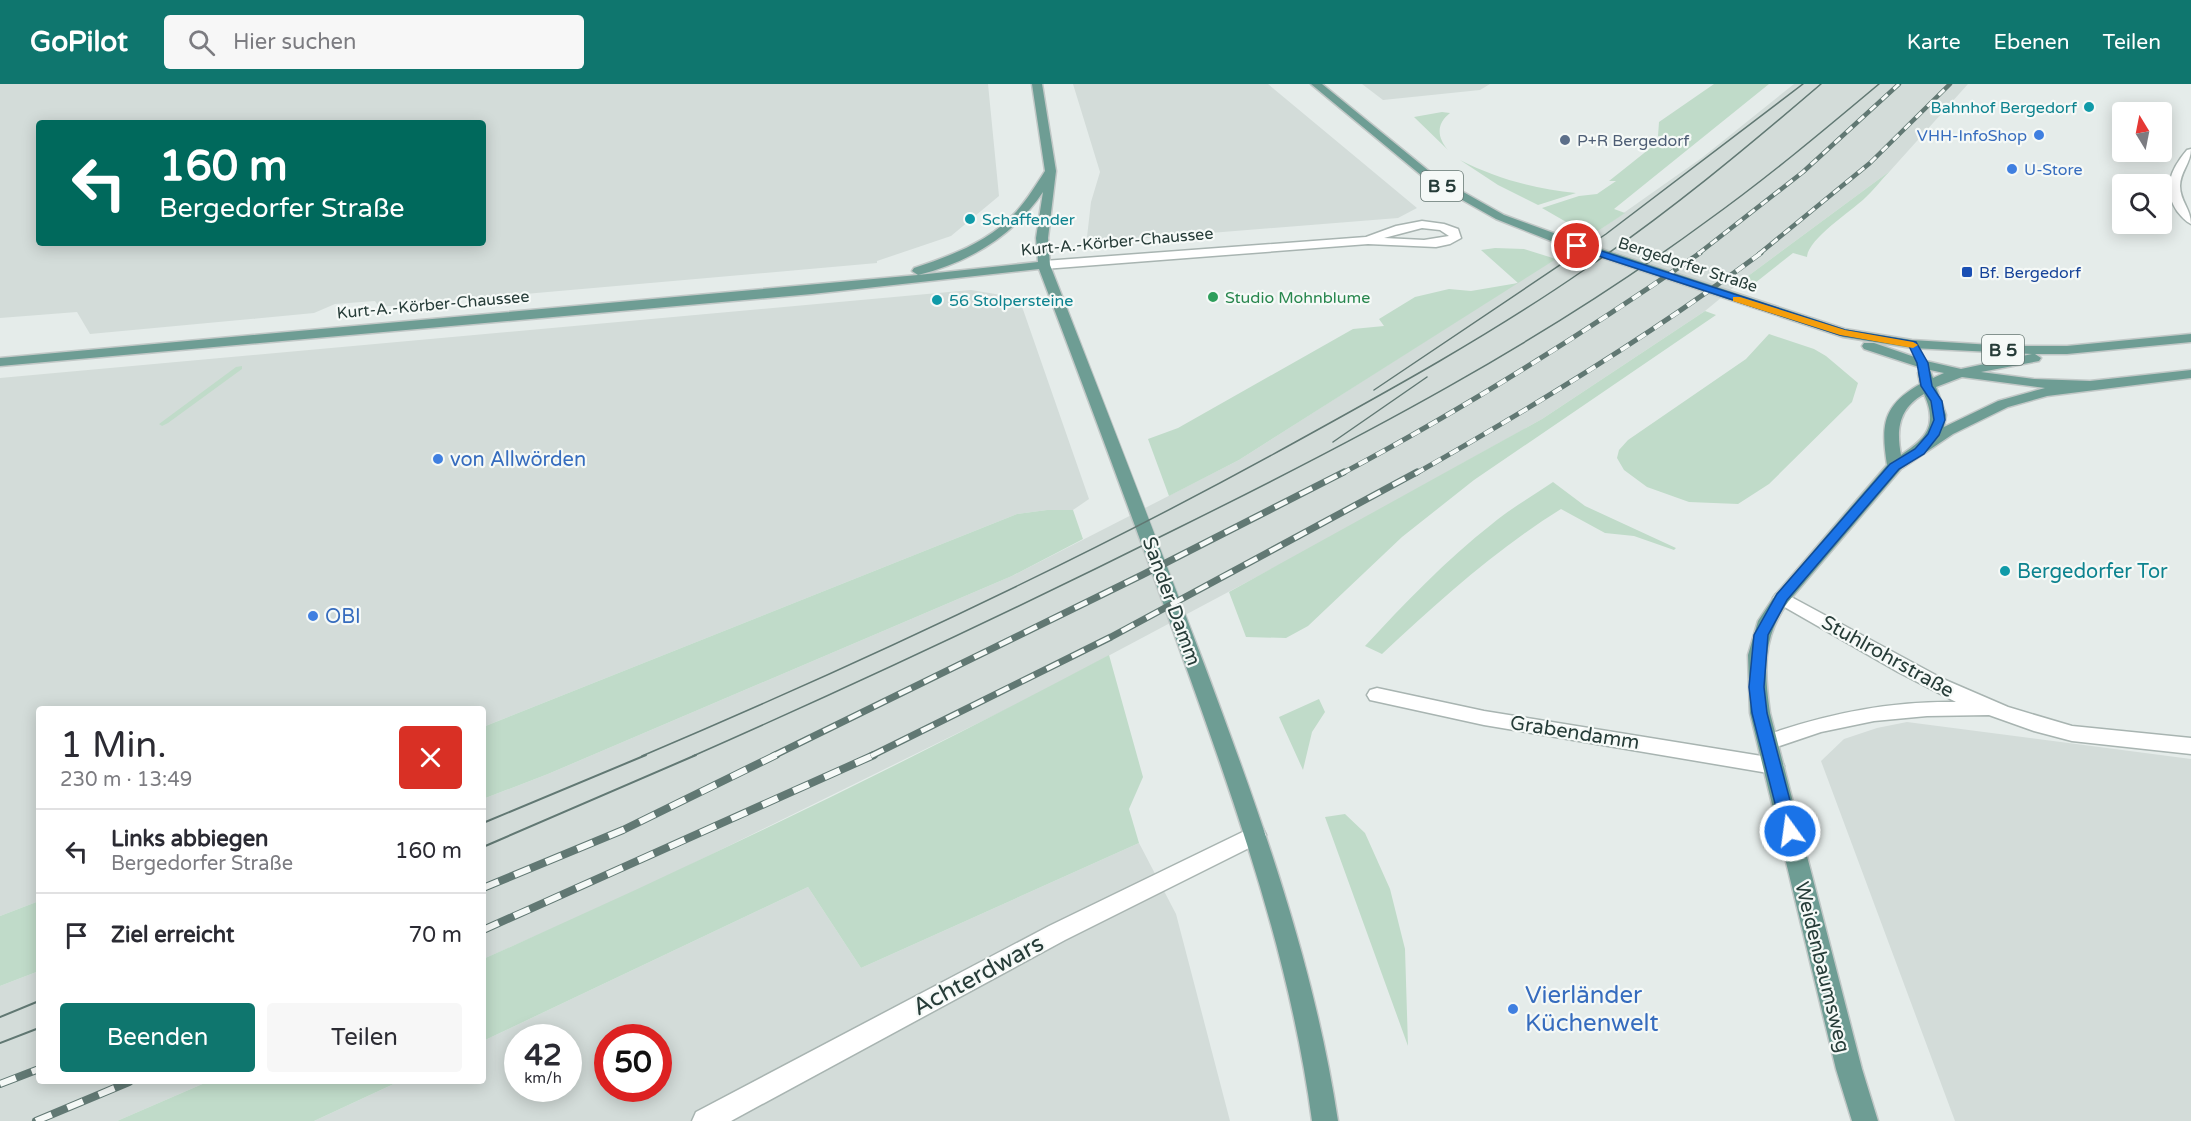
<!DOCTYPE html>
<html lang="de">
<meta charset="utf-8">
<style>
body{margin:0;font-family:"Varela Round",sans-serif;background:#f7f7f7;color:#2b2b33;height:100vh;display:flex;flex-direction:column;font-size:22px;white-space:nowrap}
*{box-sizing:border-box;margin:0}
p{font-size:20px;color:#7c7c81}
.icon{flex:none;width:33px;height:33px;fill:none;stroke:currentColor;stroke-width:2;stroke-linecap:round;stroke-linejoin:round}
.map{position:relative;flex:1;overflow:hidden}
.side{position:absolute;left:36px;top:622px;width:450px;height:378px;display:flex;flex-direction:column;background:#fff;border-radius:6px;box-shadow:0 3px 15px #0003}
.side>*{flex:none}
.hud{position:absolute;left:36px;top:36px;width:450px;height:126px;border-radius:6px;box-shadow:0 3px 15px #0003;background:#00695c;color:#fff;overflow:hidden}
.needle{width:39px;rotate:350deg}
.controls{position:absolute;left:2112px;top:18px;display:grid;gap:12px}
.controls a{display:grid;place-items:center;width:60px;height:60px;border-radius:6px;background:#fff;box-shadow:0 3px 15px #0003;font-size:30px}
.speed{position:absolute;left:504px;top:940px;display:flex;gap:12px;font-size:30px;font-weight:700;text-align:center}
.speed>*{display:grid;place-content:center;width:78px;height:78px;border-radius:50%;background:#fff;box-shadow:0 3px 15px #0003;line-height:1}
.speed small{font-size:15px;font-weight:400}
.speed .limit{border:9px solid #d22;background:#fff;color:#111}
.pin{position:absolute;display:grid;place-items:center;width:51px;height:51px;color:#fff;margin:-26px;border:3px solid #fff;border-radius:50%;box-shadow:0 2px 6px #0007}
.me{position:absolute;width:66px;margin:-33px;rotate:346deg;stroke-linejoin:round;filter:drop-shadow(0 0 4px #0008)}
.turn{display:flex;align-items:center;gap:21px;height:126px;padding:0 24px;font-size:27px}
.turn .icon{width:78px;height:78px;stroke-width:2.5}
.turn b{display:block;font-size:42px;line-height:51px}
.round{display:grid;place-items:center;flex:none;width:63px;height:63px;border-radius:6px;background:#f7f7f7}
.summary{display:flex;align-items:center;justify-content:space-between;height:102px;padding:0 24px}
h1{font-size:36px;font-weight:600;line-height:45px}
.button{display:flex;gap:12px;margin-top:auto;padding:12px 24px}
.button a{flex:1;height:69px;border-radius:6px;background:#0f766e;color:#fff;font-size:24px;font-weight:600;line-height:69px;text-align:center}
.button a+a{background:#f7f7f7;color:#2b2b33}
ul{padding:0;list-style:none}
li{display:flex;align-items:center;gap:18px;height:84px;padding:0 24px;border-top:2px solid #e1e1e2}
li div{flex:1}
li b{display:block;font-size:22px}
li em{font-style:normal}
header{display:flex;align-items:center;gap:36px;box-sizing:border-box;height:84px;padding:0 30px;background:#0f766e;color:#fff}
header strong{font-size:28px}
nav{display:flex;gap:33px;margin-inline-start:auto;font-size:21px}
.search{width:420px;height:54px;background:#f7f7f7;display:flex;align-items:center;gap:15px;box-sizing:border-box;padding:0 21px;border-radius:6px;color:#7c7c81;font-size:22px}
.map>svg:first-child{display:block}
.built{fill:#d3dcd9;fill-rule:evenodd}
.green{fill:#c0dbc9}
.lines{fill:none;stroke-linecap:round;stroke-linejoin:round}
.minor-casing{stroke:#a8b4b1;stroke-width:3}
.major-casing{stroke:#c2c8c7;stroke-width:3}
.minor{fill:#fff;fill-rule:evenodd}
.major{fill:#6e9d94;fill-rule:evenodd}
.tram-far1{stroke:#617873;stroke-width:1.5}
.tram{stroke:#617873;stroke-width:2}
.rail-far3-casing{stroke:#617873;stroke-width:4.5}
.rail-far2-casing{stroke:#617873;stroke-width:5}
.rail-far1-casing{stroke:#617873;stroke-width:7}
.rail-casing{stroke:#617873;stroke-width:8}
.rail-far3{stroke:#f5f9f7;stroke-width:3;stroke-dasharray:8;stroke-linecap:butt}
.rail-far2{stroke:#f5f9f7;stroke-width:4;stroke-dasharray:10;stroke-linecap:butt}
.rail-far1{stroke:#f5f9f7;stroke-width:4.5;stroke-dasharray:14;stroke-linecap:butt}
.rail{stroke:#f5f9f7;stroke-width:6;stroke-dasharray:17;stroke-linecap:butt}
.route{fill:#1a73e8;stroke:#114b97;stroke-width:1.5}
.slow{fill:#f59e0b}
.culture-dot{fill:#0f9aa8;stroke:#f5f9f7;stroke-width:2}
.shop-dot{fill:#3f7fe0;stroke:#f5f9f7;stroke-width:2}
.service-dot{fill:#5c6f8a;stroke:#f5f9f7;stroke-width:2}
.transit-dot{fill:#1a4fb4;stroke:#f5f9f7;stroke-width:2}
.leisure-dot{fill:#2e9e5b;stroke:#f5f9f7;stroke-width:2}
.labels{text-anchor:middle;stroke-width:4.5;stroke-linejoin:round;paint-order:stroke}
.far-culture-label{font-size:16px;fill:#0d838f;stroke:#f5f9f7;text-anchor:start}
.far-shop-label{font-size:16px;fill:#366cbe;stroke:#f5f9f7;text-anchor:end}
.far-service-label{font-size:16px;fill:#4e5e75;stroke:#f5f9f7;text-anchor:start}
.far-street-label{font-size:16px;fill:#263c38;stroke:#f5f9f7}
.far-transit-label{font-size:16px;fill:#164399;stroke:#f5f9f7;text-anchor:start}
.far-leisure-label{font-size:16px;fill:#27864d;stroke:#f5f9f7;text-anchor:start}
.shield{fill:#f5f9f7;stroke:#647571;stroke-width:1.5}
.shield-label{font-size:18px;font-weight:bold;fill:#263c38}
.shop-label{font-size:20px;fill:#366cbe;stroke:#f5f9f7;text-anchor:start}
.culture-label{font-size:20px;fill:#0d838f;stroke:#f5f9f7;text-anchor:start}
.street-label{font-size:20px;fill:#263c38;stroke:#f5f9f7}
.near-street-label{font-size:24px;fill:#263c38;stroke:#f5f9f7}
.near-shop-label{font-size:24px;fill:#366cbe;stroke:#f5f9f7;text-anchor:start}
</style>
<header>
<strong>GoPilot</strong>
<div class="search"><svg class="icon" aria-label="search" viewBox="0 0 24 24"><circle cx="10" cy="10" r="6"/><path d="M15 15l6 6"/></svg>Hier suchen</div>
<nav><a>Karte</a><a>Ebenen</a><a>Teilen</a></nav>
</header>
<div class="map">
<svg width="2191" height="1037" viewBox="0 0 2191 1037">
<rect width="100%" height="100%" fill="#e5ecea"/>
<!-- built -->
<path class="built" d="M0,0H988L999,112L951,152L877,177V179L379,223L375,217L335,220L314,229L90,250L77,228L0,234ZM39,39H483V159H39Z
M1073,0H1268L1417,124L1398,134L1099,158L1087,153L1091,118L1100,88Z
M1362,0H1490L1480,6L1383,16Z
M1794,0H1968L1890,87L1744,195L1705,227L1542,335L1309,465L1031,613L631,810L483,875V715L548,690L1012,492L1239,376L1598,147L1703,73Z
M971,206L1019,214L1089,415L1073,426H1047L1017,430L483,643V626H39V817L0,832V294Z
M1907,638L2191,675V1037H1955L1821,677L1844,655L1877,644Z
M1139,759L1176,830L1230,1037H314L398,998H483V957L808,803L861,884ZM518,954H568V1005H518ZM608,954H658V1005H608Z
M39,887V998H207L117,1037H0V902Z"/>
<!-- green -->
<path class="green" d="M1714,0H1769L1614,125L1625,129L1598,147L1568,139L1542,124L1579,112L1597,110L1616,97H1609L1663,54L1658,52L1659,38Z
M1442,28L1450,29C1436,40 1437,53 1448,66L1414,33Z
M1460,76C1497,95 1536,105 1576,109L1538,121L1498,101Z
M1890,87C1881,96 1873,107 1864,115C1850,128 1808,155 1807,173L1793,169L1755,199L1744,195Z
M1495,164L1524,165L1556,175L1239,376L1169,412L1148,355L1178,344L1353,245L1384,242L1379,235L1415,213L1449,205L1471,207L1518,199L1481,166Z
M1705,227L1716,231L1474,396L1402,453L1308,542L1286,554L1246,553L1229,508L1542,335Z
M1769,250L1814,265L1826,272L1858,299L1852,318L1769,400L1738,420L1689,418L1647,403L1624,386L1617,374L1619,366L1628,356L1746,275Z
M242,282V285L168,339L162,342L159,340L236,283Z
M1553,398L1585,422L1676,464L1674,466L1634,452L1605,449L1561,425C1495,466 1439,517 1382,570L1365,562C1405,519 1446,476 1492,440C1511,424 1533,412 1553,398Z
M1047,426H1073L1083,455L1012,492L548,690L483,715V643L1017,430Z
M1109,571L1143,693L1129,725L1139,759L861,884L808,803L483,957V875C695,781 904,680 1109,571Z
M1319,615L1325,628L1312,648L1303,686L1279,633Z
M1345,730L1365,749L1390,805L1405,865L1408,962L1325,733Z
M39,817V887L0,902V832Z
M207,998H398L314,1037H117Z"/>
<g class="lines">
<!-- minor casing -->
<g class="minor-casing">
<path id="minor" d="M2191,65C2191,79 2180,88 2180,102C2180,117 2191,125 2191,140C2185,137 2181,132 2177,127C2162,104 2171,85 2187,66Z
M1422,137L1444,140L1458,145L1461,154L1450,160L1436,163L1368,160L1044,185L1038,181L1044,177L1366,153L1396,142ZM1422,144L1440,146L1449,152L1424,156L1384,154Z
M1782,508L1943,595L2008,623L2072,642L2191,654V670L2072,657L2034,647L1989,631L1927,632L1874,637L1821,648L1768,666L1761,663L1758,658L1761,653C1825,630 1888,617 1956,618L1898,588L1776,518L1773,514L1776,510Z
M1377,604L1484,627L1774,674L1781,676L1784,682L1781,688L1774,690L1484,641L1370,616L1367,611L1370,606Z
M1255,742L1263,745L1266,751L1263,757L1065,856L731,1037H692L696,1028L1049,842Z"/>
</g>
<!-- major casing -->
<g class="major-casing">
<path id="major" d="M1032,0H1042L1056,87L1048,154L1050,181C1102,314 1154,447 1204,580C1260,730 1314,878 1338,1037H1312C1291,879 1239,730 1185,580C1138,448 1089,317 1039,185L812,210L0,282V274L918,191L912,187L914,184C950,172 989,158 1015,129C1027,116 1036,101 1045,87ZM1043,108L1036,154L1038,178L918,191C970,178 1013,152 1043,108Z
M1311,0H1322L1435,92L1504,131L1559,151L1845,245L1912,256L2008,262H2067L2191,250V258L2067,270H2035L2041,274L2039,277L1981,288L2034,295L2090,297L2191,286V294L2047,312L2008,323L1953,350L1901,385L1788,518C1762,554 1764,587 1770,629L1862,985L1878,1037H1852L1836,985L1750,629L1748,571L1758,537L1776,510L1887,381C1881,341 1882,322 1920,300L1918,289L1925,285L1864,265L1862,262L1864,259H1874L1926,277L1961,285L2032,270L1912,264L1843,253L1551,157L1496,135L1427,96ZM1930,286L1944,289L1933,294ZM1962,293L2045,304L1998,317L1944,343L1946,331L1936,303ZM1924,310C1938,341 1927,354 1901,371C1896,345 1899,324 1924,310Z"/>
</g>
<!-- minor -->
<use href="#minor" class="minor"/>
<!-- major -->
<use href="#major" class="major"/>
<!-- tram-far1 -->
<path class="tram-far1" d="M1374,306L1606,150L1803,0
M1333,358L1427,293
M642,672C863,578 1080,477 1290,361C1390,306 1490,251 1584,186C1667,130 1745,65 1821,0
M693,672C856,600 1018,524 1178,444C1360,354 1543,258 1707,137C1767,94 1823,47 1879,0"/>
<!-- tram -->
<path class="tram" d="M483,739L646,671
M483,763L696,671
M0,933L39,917
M0,959L39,944"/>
<!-- rail-far3 casing -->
<g class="rail-far3-casing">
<path id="rail-far3" d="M1698,170L1803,88L1899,0
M1759,170L1870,79L1950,0"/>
</g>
<!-- rail-far2 casing -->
<g class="rail-far2-casing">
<path id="rail-far2" d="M1341,390C1466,324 1584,249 1700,169
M1415,390C1535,322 1651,251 1761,169"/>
</g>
<!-- rail-far1 casing -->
<g class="rail-far1-casing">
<path id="rail-far1" d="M773,672L1142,491L1344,388
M871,672L1111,553L1417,388"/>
</g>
<!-- rail casing -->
<g class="rail-casing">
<path id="rail" d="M483,804L623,746L776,671
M483,846L874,671
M0,1000L39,985
M36,1037L129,998"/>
</g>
<!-- rail-far3 -->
<use href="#rail-far3" class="rail-far3"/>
<!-- rail-far2 -->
<use href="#rail-far2" class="rail-far2"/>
<!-- rail-far1 -->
<use href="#rail-far1" class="rail-far1"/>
<!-- rail -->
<use href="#rail" class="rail"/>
</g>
<!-- route -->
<path class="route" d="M1574,160H1580L1845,246L1916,258L1928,279L1932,302L1942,317L1945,336L1939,351L1924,370L1899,385L1787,516L1768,551L1764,603L1767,629L1798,747L1796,751L1790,753L1784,751L1782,747L1752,629L1749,603L1754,551L1777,510L1824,456L1890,380L1915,365L1928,350L1934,336L1931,317L1921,302L1917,279L1909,262L1840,251L1574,164Z"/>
<!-- slow -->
<path class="slow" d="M1733,213H1740L1845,246L1913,258L1918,261L1913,264L1840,251L1733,217Z"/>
<!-- markers -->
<g class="culture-dot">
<circle cx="2089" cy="23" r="6"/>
<circle cx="970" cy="135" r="6"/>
<circle cx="937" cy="216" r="6"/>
<circle cx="2005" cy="487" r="6"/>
</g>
<g class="shop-dot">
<circle cx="2039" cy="51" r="6"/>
<circle cx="2012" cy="85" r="6"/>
<circle cx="438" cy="375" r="6"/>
<circle cx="313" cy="532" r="6"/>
<circle cx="1513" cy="925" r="6"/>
</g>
<circle class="service-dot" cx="1565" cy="56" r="6"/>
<rect class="transit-dot" x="1961" y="182" width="12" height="12" rx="3"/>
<circle class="leisure-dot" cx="1213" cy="213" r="6"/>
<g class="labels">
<!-- far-culture labels -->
<g class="far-culture-label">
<text x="2077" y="29" text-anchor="end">Bahnhof Bergedorf</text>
<text x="982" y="141">Schaffender</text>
<text x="949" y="222">56 Stolpersteine</text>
</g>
<!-- far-shop labels -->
<g class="far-shop-label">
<text x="2027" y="57">VHH-InfoShop</text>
<text x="2024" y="91" text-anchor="start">U-Store</text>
</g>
<!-- far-service labels -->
<g class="far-service-label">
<text x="1577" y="62">P+R Bergedorf</text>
</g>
<!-- far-street labels -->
<g class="far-street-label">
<text transform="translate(1117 157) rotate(-5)" y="6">Kurt-A.-Körber-Chaussee</text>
<text transform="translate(1688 180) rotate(18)" y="6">Bergedorfer Straße</text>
<text transform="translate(433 220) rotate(-5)" y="6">Kurt-A.-Körber-Chaussee</text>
</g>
<!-- far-transit labels -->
<g class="far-transit-label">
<text x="1979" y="194">Bf. Bergedorf</text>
</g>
<!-- far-leisure labels -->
<g class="far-leisure-label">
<text x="1225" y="219">Studio Mohnblume</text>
</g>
<!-- shield labels -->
<g class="shield">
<rect x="1421" y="87" width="42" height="30" rx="4.5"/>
<rect x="1982" y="251" width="42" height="30" rx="4.5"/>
</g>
<g class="shield-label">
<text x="1442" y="108">B 5</text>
<text x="2003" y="272">B 5</text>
</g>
<!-- shop labels -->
<g class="shop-label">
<text x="450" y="382">von Allwörden</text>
<text x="325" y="539">OBI</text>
</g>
<!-- culture labels -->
<g class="culture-label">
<text x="2017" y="494">Bergedorfer Tor</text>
</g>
<!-- street labels -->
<g class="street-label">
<text transform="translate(1172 517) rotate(70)" y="7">Sander Damm</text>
<text transform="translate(1888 572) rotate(29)" y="7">Stuhlrohrstraße</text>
<text transform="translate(1575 648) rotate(9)" y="7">Grabendamm</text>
<text transform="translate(1823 883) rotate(76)" y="7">Weidenbaumsweg</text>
</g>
<!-- near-street labels -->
<g class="near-street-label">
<text transform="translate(978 891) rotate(-28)" y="8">Achterdwars</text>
</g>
<!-- near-shop labels -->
<g class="near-shop-label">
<text x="1525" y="919">Vierländer<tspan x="1525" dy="28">Küchenwelt</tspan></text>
</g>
</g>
</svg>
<div class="controls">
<a><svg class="needle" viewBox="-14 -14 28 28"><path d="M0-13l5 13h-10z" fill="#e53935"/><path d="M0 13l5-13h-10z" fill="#7c7c81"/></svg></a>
<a><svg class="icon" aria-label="search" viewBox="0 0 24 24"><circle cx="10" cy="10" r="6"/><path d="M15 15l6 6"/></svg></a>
</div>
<div class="speed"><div>42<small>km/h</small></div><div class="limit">50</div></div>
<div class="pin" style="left:1577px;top:162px;background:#d93025"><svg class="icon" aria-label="arrive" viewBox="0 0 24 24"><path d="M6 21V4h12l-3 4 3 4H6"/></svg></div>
<svg class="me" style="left:1790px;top:747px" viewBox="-20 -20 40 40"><circle r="17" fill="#1a73e8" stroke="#fff" stroke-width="3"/><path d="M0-11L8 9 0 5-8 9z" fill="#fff"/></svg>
<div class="hud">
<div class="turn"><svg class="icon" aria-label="left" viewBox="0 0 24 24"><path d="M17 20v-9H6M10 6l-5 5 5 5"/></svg><div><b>160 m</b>Bergedorfer Straße</div></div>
</div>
<section class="side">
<div class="summary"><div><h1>1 Min.</h1><p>230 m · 13:49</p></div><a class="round" style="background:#d93025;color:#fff"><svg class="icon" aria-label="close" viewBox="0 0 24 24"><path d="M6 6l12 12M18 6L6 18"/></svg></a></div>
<ul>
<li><svg class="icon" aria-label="left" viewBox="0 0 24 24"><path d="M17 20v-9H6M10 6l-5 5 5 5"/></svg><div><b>Links abbiegen</b><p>Bergedorfer Straße</p></div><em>160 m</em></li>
<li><svg class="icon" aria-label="arrive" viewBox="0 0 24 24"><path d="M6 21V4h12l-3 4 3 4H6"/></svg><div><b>Ziel erreicht</b></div><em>70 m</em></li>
</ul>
<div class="button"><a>Beenden</a><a>Teilen</a></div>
</section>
</div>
